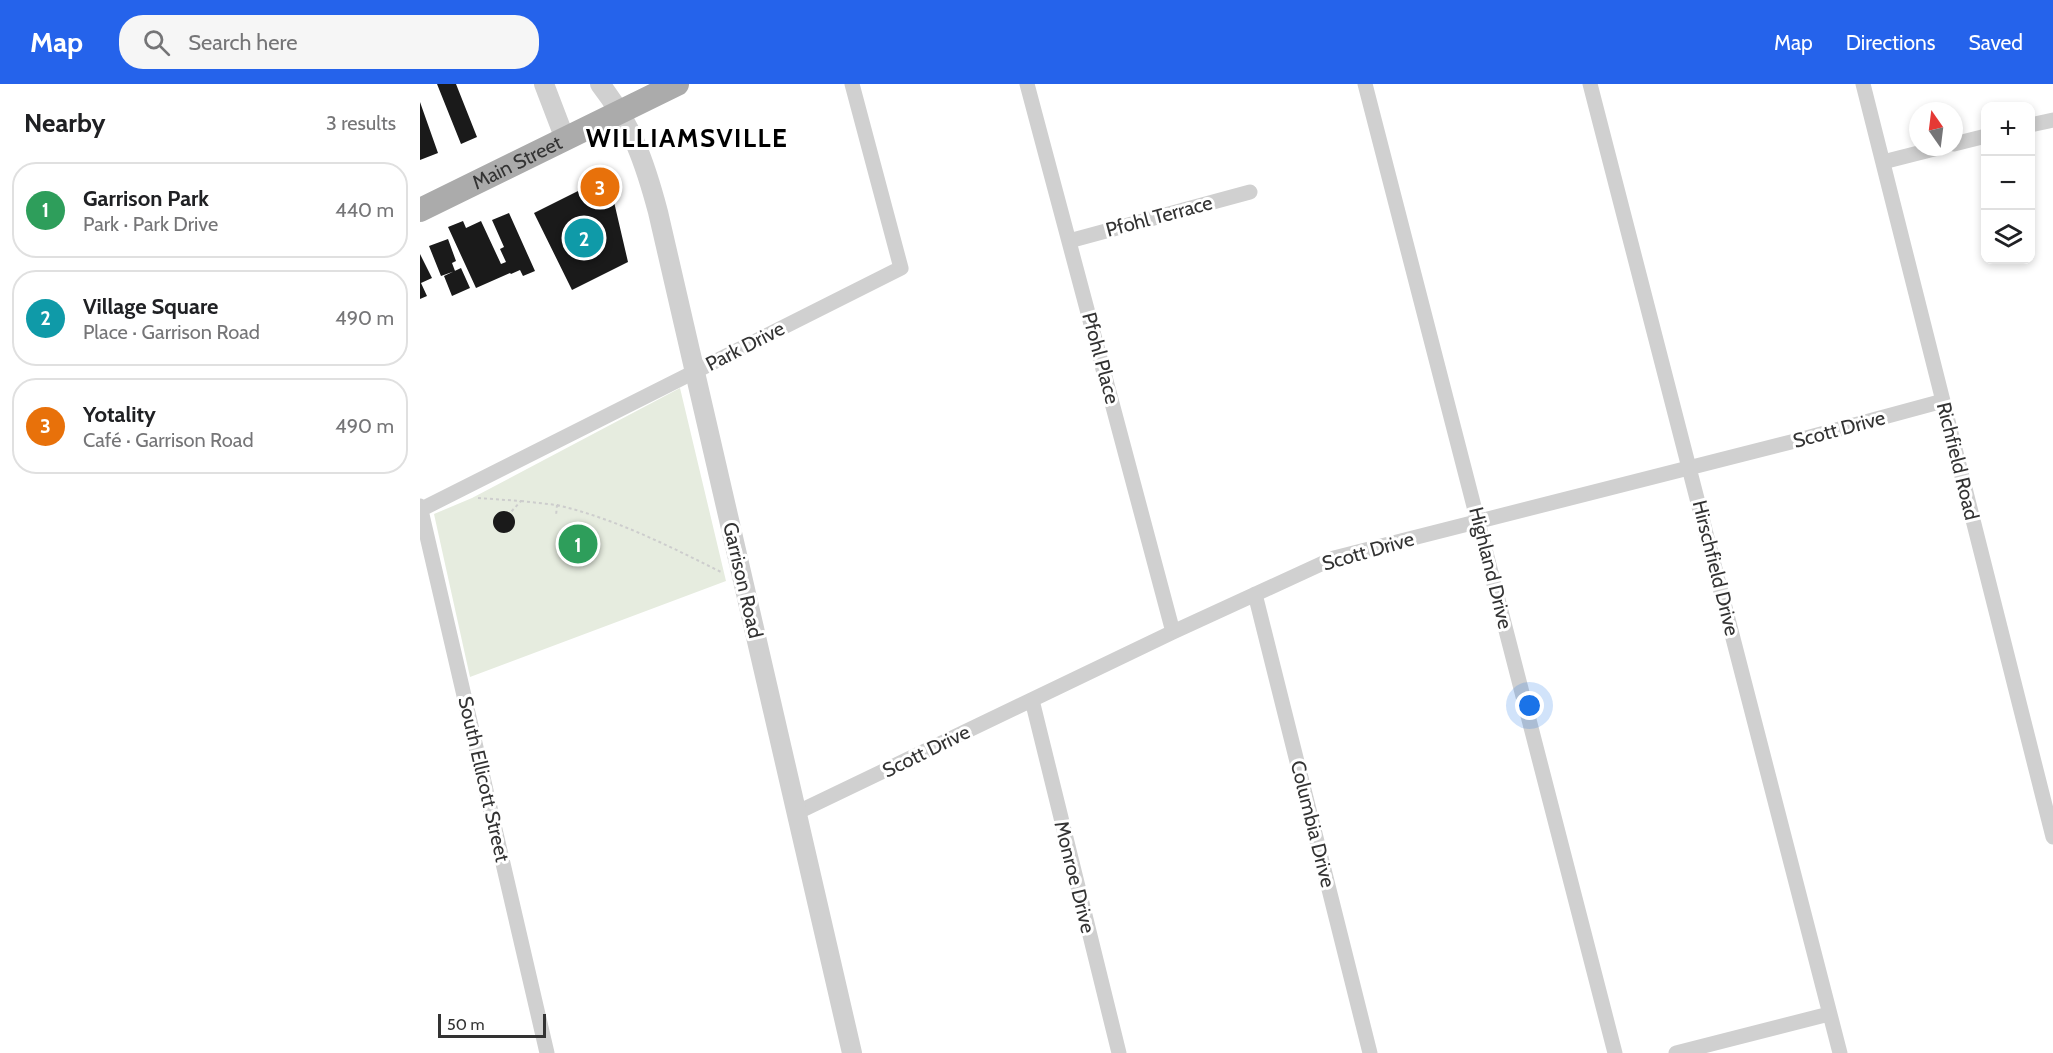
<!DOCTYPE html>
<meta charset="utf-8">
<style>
:root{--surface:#fff;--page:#f6f6f6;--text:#202124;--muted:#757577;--line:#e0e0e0;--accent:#2563eb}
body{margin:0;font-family:Cabin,sans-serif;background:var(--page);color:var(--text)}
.controls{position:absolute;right:18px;top:18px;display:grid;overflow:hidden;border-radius:12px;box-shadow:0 3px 9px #0003}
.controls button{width:54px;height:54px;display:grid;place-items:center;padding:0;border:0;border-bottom:2px solid var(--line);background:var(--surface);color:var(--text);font:30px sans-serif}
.compass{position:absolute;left:1489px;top:18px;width:54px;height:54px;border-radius:50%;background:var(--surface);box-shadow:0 3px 9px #0003;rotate:346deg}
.scale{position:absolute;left:18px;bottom:15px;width:108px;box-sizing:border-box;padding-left:6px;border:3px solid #333;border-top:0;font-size:16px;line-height:21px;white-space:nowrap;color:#333;-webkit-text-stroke:4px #fff;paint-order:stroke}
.you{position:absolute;left:1110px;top:622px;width:21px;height:21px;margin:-15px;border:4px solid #fff;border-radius:50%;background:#1a73e8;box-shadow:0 0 0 9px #1a73e833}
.badge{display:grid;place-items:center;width:39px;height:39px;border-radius:50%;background:var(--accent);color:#fff;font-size:20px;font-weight:700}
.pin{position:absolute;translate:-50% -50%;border:3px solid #fff;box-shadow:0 2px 6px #0006}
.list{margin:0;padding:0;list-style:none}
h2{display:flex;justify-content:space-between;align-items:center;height:78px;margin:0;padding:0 24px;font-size:26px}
h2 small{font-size:20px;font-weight:400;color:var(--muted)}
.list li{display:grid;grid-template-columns:39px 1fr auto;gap:18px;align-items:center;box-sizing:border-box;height:96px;margin:0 12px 12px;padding:0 12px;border:2px solid var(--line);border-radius:24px}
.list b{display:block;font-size:22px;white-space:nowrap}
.list p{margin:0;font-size:20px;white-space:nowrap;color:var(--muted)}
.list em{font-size:20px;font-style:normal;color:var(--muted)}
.icon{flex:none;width:33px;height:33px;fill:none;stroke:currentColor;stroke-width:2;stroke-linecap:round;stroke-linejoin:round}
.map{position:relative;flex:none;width:1633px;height:969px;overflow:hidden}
header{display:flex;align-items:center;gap:36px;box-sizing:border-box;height:84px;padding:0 30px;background:var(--accent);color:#fff}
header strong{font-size:28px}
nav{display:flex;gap:33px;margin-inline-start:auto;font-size:21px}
.search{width:420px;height:54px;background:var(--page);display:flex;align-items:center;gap:15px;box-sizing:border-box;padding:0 21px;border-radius:24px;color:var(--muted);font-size:22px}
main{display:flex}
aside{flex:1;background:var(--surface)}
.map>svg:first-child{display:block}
.green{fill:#e6ecdf}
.building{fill:#1a1a1a}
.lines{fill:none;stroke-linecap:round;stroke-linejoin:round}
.path{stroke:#cdcdcd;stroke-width:2;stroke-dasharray:3 3;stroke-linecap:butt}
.minor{stroke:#d0d0d0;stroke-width:15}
.tertiary{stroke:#d0d0d0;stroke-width:20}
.primary{stroke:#ababab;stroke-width:24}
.labels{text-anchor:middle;stroke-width:6;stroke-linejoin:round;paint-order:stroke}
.street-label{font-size:20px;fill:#333;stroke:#fff}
.district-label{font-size:26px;font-weight:bold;letter-spacing:1.5px;fill:#000;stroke:#fff}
</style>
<header>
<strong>Map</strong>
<div class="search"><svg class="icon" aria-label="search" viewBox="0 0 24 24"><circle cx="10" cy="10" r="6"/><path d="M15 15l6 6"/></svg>Search here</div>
<nav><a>Map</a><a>Directions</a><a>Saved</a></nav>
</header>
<main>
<aside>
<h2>Nearby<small>3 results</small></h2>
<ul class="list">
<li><span class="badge" style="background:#2e9e5b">1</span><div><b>Garrison Park</b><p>Park · Park Drive</p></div><em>440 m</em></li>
<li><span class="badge" style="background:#0f9aa8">2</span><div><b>Village Square</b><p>Place · Garrison Road</p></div><em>490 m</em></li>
<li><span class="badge" style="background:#e8710a">3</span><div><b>Yotality</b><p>Café · Garrison Road</p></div><em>490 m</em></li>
</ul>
</aside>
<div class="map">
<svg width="1633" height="969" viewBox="0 0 1633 969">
<rect width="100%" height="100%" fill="#fff"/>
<path class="green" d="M 260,304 L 306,497 L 50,593 L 14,430 L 52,414 Z"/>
<path class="building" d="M 17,0 L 36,0 L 57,53 L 41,60 Z
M 0,18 L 18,69 L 0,76 Z
M 188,92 L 208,178 L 152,206 L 114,129 Z
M 89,129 L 115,187 L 103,192 L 100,186 L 91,190 L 90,189 L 56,204 L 28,143 L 43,137 L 46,144 L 61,137 L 81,180 L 86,178 L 80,165 L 84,163 L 72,136 Z
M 28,155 L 36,177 L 32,179 L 35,187 L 21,192 L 9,162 Z
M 0,170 L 12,194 L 1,199 L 7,212 L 0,215 Z
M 41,184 L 50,204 L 32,212 L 24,192 Z
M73 438a11 11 0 1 1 22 0a11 11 0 1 1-22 0Z"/>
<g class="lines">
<path class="path" d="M 58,414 L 101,417 L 90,429
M 101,417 L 137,421 L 136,432
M 137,421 C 196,435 249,462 303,489"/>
<path class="minor" d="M 607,0 L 753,548
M 945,0 L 1195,969
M 1170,0 L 1420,969
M 1443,0 L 1633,753
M 1610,41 L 1633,36
M 1534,60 L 1566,52
M 1463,78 L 1522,63
M 649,157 L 830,108
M 0,422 L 127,969
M 0,426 L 481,184 L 432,0
M 835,510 L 950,969
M 612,616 L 699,969
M 376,729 L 753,548 L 914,474 L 1375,357 L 1523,317
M 1256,969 L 1409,930"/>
<path class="tertiary" d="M 124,0 L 145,55
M 180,0 C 212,41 225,79 238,128 L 432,969"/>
<path class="primary" id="s1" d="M 0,126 L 257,0"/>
</g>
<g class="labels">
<g class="street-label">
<text dy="7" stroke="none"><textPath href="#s1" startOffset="108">Main Street</textPath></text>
<text transform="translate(739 132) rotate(-15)" y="7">Pfohl Terrace</text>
<text transform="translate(325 262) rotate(-27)" y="7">Park Drive</text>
<text transform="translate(681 274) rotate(75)" y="7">Pfohl Place</text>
<text transform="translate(1419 345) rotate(-15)" y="7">Scott Drive</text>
<text transform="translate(1538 377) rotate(76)" y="7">Richfield Road</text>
<text transform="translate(948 467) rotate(-16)" y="7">Scott Drive</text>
<text transform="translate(1071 484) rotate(76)" y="7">Highland Drive</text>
<text transform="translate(1296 484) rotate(76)" y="7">Hirschfield Drive</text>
<text transform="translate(323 496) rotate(77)" y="7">Garrison Road</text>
<text transform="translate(506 667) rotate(-26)" y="7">Scott Drive</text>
<text transform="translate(64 695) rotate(77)" y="7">South Ellicott Street</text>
<text transform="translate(893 740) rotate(76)" y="7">Columbia Drive</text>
<text transform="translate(655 793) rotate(76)" y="7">Monroe Drive</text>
</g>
<g class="district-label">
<text x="267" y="63">WILLIAMSVILLE</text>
</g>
</g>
</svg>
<div class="controls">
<button>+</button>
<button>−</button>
<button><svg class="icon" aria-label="layers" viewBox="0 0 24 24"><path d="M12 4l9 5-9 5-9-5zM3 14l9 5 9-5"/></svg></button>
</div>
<svg class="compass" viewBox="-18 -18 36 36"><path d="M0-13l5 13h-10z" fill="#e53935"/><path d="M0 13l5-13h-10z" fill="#757577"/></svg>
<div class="scale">50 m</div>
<div class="you"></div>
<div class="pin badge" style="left:158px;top:460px;background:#2e9e5b">1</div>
<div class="pin badge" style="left:164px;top:154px;background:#0f9aa8">2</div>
<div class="pin badge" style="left:180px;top:103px;background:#e8710a">3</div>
</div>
</main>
